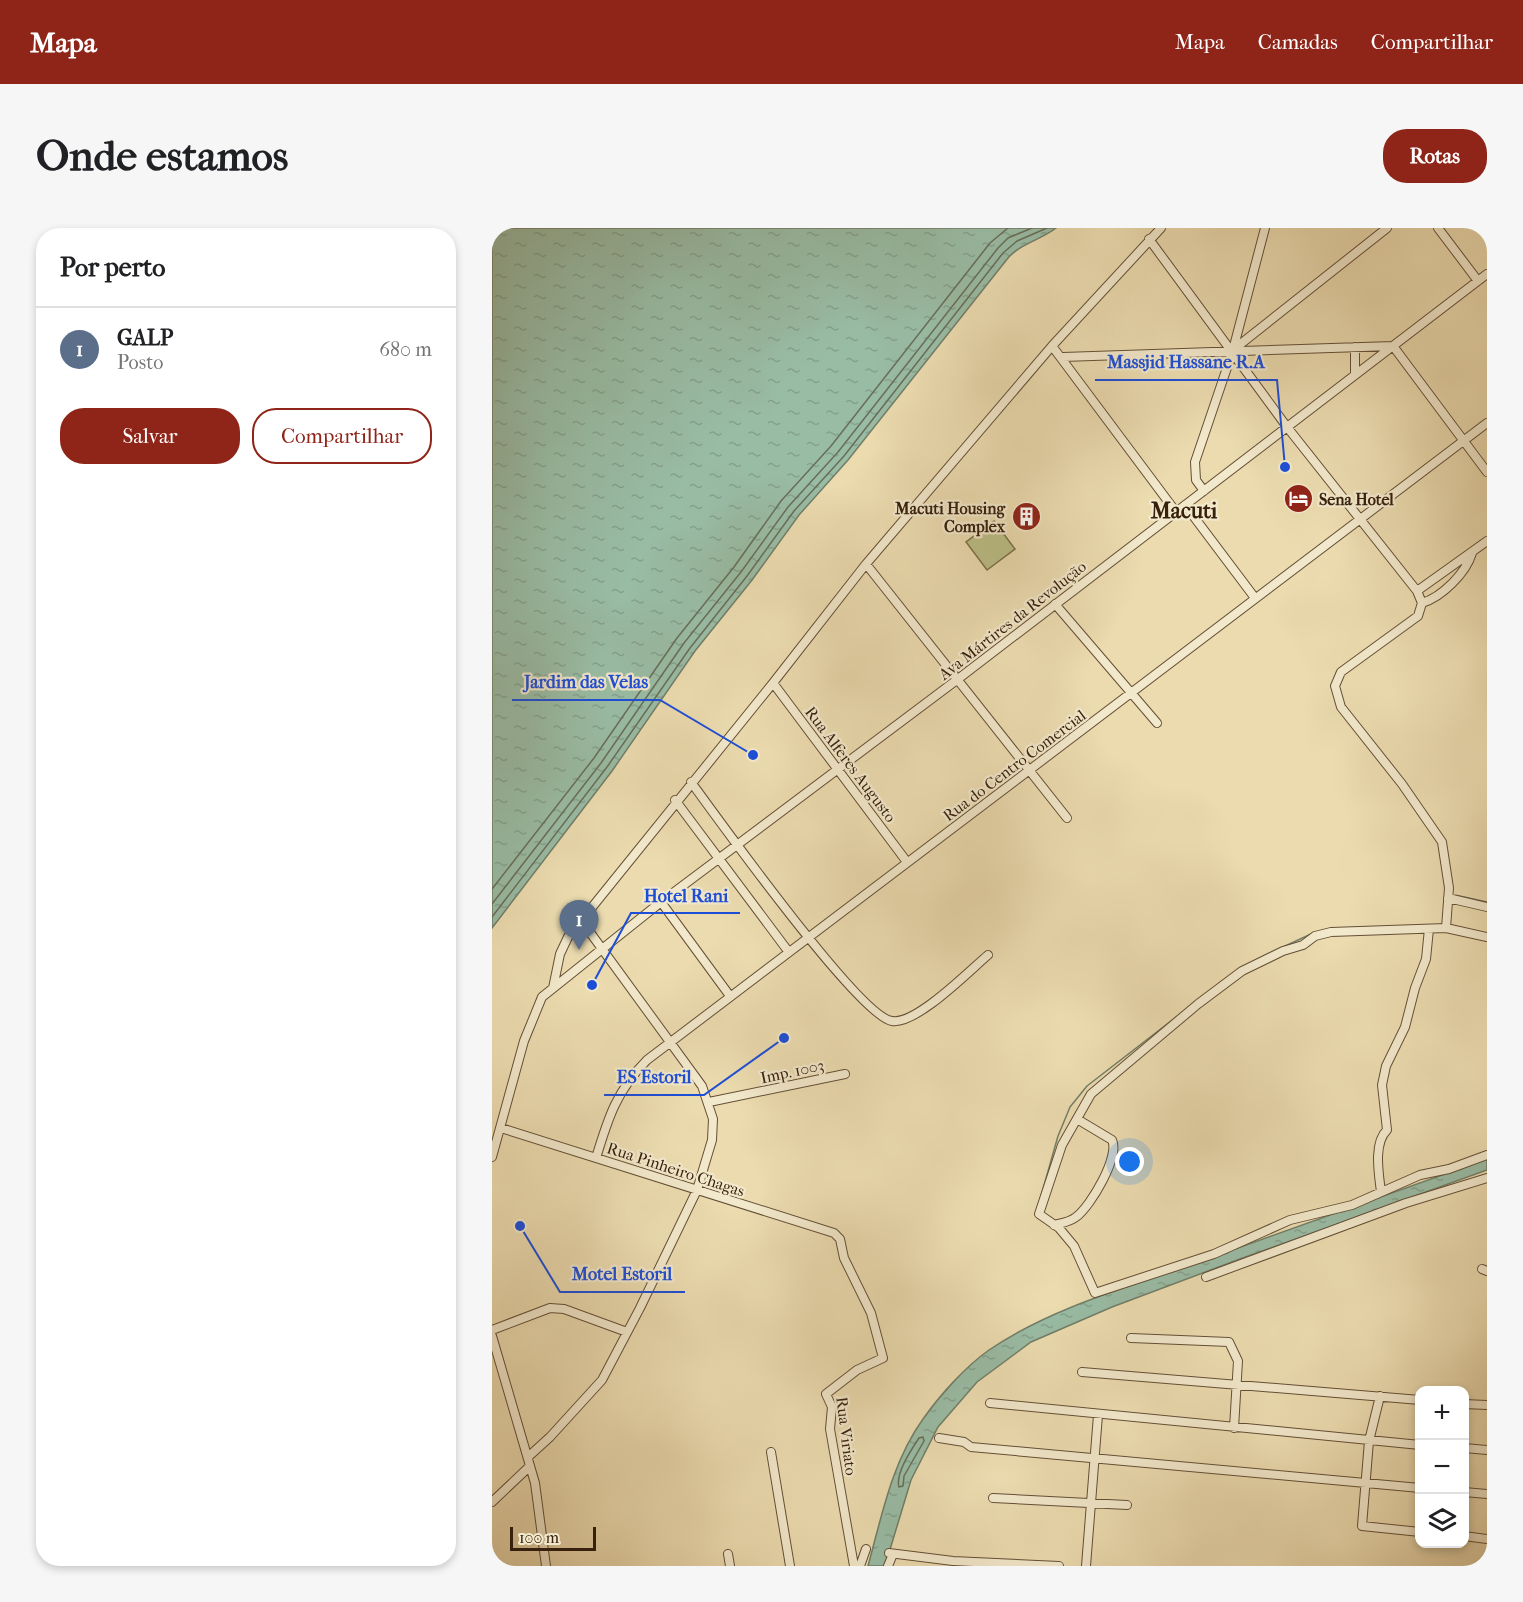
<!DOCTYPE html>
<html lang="pt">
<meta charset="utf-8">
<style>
:root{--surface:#fff;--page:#f6f6f6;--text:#202124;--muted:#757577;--line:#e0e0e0;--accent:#8f2418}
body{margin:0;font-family:"IM FELL French Canon",serif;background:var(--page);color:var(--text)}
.controls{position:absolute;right:18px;bottom:18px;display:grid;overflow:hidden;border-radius:12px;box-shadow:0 3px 9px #0003}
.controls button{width:54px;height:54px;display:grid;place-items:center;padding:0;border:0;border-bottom:2px solid var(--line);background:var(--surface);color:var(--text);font:30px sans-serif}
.scale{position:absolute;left:18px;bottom:15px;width:86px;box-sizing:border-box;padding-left:6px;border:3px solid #37200d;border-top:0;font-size:16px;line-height:21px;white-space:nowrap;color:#37200d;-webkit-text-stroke:4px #f2e8cb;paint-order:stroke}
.you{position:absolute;left:638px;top:934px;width:21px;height:21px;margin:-15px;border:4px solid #fff;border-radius:50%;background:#1a73e8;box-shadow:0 0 0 9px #1a73e833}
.badge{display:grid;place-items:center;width:39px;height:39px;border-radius:50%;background:var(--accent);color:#fff;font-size:20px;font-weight:700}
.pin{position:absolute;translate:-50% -50px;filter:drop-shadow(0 2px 3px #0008)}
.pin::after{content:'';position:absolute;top:32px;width:21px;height:18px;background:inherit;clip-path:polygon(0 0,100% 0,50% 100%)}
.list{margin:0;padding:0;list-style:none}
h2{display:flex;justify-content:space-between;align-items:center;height:78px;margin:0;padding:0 24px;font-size:26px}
h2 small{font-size:20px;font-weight:400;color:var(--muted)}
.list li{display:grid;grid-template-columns:39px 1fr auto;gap:18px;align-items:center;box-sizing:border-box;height:84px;padding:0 24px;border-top:2px solid var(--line)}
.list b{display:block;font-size:22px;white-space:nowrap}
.list p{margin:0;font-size:20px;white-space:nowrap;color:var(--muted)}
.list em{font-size:20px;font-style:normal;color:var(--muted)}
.actions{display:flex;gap:12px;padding:18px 24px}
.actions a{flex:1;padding:14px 0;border:2px solid var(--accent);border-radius:24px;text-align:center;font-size:21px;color:var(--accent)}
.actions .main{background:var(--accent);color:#fff}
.icon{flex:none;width:33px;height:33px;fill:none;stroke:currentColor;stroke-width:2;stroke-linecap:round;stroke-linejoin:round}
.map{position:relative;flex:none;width:995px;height:1338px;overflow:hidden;border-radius:24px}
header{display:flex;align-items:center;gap:36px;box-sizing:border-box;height:84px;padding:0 30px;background:var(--accent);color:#fff}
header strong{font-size:28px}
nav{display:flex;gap:33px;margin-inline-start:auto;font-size:21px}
.intro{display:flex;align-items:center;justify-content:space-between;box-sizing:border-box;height:144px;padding:0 36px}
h1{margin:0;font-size:42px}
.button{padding:15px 27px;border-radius:24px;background:var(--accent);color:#fff;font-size:21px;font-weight:700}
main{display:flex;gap:36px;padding:0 36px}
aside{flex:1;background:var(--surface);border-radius:24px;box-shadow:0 3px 9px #0003}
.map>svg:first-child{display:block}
.green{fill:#bcbf87;stroke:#7a704a;stroke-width:1.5}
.water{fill:url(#water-ripples);stroke:#727e68;stroke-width:1.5}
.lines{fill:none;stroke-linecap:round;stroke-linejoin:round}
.shore{stroke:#686e59;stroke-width:1.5}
.stream{stroke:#727e68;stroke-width:1.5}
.minor-casing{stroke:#644f36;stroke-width:10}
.minor{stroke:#f2e8cb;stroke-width:8}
.labels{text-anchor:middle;stroke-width:4.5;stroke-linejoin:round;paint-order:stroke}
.poi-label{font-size:16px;font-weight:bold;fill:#37200d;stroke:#f2e8cb;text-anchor:start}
.street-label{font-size:16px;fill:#37200d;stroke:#f2e8cb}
.district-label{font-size:22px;font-weight:bold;fill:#37200d;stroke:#f2e8cb}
.leader{fill:none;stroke:#1d4ed8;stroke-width:2}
.callout-dot{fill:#1d4ed8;stroke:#f2e8cb;stroke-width:2}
.callout-label{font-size:18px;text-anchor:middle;font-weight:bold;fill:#1d4ed8;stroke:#f2e8cb;stroke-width:4.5;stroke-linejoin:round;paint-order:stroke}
</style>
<header>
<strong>Mapa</strong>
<nav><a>Mapa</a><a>Camadas</a><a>Compartilhar</a></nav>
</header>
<div class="intro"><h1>Onde estamos</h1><a class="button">Rotas</a></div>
<main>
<aside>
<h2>Por perto<small></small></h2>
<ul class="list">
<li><span class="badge" style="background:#5c6f8a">1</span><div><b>GALP</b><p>Posto</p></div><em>680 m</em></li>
</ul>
<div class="actions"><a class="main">Salvar</a><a>Compartilhar</a></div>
</aside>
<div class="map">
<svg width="995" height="1338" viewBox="0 0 995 1338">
<defs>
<pattern id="water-ripples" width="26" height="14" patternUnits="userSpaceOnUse" patternTransform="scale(1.5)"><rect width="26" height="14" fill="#99bca5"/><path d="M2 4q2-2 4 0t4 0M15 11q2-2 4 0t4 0" fill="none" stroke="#84a18d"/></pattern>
</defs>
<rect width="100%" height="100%" fill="#ebdbaf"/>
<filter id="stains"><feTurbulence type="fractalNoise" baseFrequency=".00333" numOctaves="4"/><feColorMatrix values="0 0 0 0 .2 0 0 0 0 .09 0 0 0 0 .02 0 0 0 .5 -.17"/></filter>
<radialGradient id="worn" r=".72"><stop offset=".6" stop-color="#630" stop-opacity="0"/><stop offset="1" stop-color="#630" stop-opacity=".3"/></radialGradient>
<path class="green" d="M 502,293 L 523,321 L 495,342 L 474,314 Z"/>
<path class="water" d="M 0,0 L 564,0 C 549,12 529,15 516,30 L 356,232 L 307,287 L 260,352 L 203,423 L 120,543 L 0,700 Z
M 995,931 L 995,942 L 748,1031 L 620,1079 L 539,1114 L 485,1154 L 446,1199 L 419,1252 L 393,1338 L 376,1338 C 390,1287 400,1234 431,1191 C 448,1167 473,1139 497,1122 C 557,1081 633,1060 701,1036 C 799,1001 897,966 995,931 Z"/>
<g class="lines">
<path class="shore" d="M 0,661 L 102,530 L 185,410 L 242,339 L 289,273 L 339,218 L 498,15 L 516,0
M 0,676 L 109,535 L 192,415 L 249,344 L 296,279 L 346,224 L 506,20 L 516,10 L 540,0
M 0,689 L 115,539 L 198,420 L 255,348 L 302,283 L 352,228 L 511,25 L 525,13 L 555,0
M 431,1209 L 432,1213 L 412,1248 L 411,1258 L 407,1259 C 403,1246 419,1222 427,1210 Z"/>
<path class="stream" d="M 963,667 L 995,674
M 791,719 L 819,706
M 547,975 L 566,908 L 578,879 L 595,858 L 692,783"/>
<defs>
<path id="minor" d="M 946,0 L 986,53
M 657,11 L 795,199 L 925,363 L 995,313
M 560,118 L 684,284
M 863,119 L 863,146
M 741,122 L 895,0
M 571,129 L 901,118 L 995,244
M 712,263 L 704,252 L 703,234 L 741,122 L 773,0
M 693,277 L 763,370
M 374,336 L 575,590
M 925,363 L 930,375 L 926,388 L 849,444 L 843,458 L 849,479 L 910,556 L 950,614 L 957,660 L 954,700
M 930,375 C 950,369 974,345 980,325
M 563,376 L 665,495
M 281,455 L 415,634
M 199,554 C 226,591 368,789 400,793 C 424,797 477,743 496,727
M 183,572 L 296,723
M 956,670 L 995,679
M 169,674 L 238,768
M 995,709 L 954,700 L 839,704 L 823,708 L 811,717 L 791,723 L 750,743 L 706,776 L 599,866 L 570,917 L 547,986 L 567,1000 L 582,1018 L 603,1065 L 722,1026 L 798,992 L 860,977 L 928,947 L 957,941 L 995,927
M 61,760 L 68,726 L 76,709 L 281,455 L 374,336 L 560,118 L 669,0
M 217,874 L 353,846
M 9,900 L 342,1005 L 348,1011 L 352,1030 L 379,1085 L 391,1130 L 365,1142 L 334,1166 L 340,1179 L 338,1201 L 362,1338
M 0,929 L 32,813 L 50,769 L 169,674 L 466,451 L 995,46
M 104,930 C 116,890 125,862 155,832 L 995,195
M 889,964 C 887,947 881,915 895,902 L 890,857 L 894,838 L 913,799 L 923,760 L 934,731 L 937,701
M 562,997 C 570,995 578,994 584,989 C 599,978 628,928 620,912 L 585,891
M 990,1041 L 995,1043
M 714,1049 L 914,975 L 995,950
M 0,1102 L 58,1080 L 72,1081 L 135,1104
M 0,1108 L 43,1255 L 54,1338
M 639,1110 L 737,1114 L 746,1133 L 742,1200
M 590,1144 L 928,1172
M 888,1168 L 877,1213 L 870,1298 L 928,1304
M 498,1175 L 928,1217
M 972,1176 L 995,1177
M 447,1210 L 472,1214 L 479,1219 L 928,1260
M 972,1220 L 995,1222
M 279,1224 L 298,1338
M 36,1229 L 58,1209 L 110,1152 L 148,1080 L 205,962 L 220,912 L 221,891 L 210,858 L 89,692
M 972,1264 L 995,1266
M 501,1270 L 635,1277
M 0,1274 L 38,1238
M 972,1308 L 995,1311
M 397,1325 L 461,1333 L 567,1338
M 236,1326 L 238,1338
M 368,1338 L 374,1321
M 396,1338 L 401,1326
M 594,1338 L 606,1187"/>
</defs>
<use href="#minor" class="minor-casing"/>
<use href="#minor" class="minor"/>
</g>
<defs>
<symbol id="hotel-disc" viewBox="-11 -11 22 22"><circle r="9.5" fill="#8f2418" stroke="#f2e8cb"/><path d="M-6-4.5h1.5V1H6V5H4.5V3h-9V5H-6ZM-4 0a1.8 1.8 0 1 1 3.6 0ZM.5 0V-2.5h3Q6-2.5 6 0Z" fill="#fff"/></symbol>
<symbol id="building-disc" viewBox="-11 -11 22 22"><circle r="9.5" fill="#8f2418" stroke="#f2e8cb"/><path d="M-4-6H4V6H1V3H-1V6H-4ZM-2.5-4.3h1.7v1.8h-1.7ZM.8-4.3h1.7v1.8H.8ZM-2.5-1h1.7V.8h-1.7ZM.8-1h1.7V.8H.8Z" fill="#fff"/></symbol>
</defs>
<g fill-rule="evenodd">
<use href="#hotel-disc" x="790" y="254" width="33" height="33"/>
<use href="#building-disc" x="518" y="272" width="33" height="33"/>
</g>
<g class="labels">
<g class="poi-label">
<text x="827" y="277">Sena Hotel</text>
<text x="513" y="286" text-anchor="end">Macuti Housing<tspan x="513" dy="18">Complex</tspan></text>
</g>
<g class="street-label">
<text transform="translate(520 392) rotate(-38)" y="6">Ava Mártires da Revolução</text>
<text transform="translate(359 536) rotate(53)" y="6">Rua Alferes Augusto</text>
<text transform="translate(522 537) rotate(-37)" y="6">Rua do Centro Comercial</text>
<text transform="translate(300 843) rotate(-12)" y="6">Imp. 1003</text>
<text transform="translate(184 941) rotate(18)" y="6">Rua Pinheiro Chagas</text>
<text transform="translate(355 1208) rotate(83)" y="6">Rua Viriato</text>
</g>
<g class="district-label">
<text x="692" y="290">Macuti</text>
</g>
</g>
<path class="leader" d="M793 239L785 152H603M261 527L168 472H20M100 757L139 685H248M292 810L212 867H112M28 998L68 1064H193"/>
<g class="callout-dot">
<circle cx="793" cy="239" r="6"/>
<circle cx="261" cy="527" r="6"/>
<circle cx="100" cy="757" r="6"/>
<circle cx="292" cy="810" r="6"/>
<circle cx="28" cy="998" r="6"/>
</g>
<g class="callout-label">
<text x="694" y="140">Massjid Hassane R.A</text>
<text x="94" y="460">Jardim das Velas</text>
<text x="194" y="674">Hotel Rani</text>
<text x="162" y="855">ES Estoril</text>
<text x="130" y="1052">Motel Estoril</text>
</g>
<rect width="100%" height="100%" filter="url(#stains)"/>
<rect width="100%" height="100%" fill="url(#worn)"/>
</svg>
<div class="controls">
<button>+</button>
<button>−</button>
<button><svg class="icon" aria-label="layers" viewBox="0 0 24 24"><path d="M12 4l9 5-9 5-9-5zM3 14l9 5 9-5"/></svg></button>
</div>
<div class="scale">100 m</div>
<div class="you"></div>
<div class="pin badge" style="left:87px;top:722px;background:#5c6f8a">1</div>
</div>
</main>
